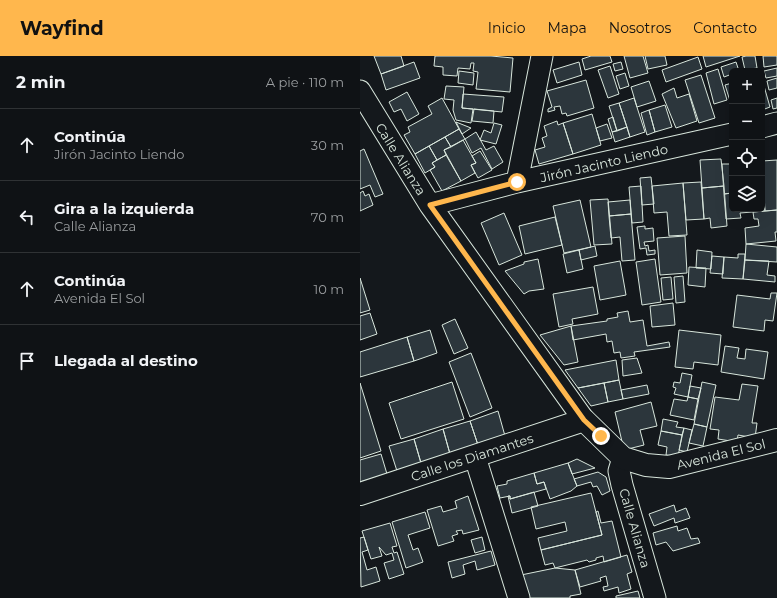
<!DOCTYPE html>
<html lang="es">
<meta charset="utf-8">
<style>
:root{--surface:#0f1215;--page:#181b1e;--text:#f1f3f6;--muted:#9b9ea0;--line:#2f3234;--accent:#ffb74d}
body{margin:0;font-family:Montserrat,sans-serif;background:var(--page);color:var(--text)}
.controls{position:absolute;right:12px;top:12px;display:grid;overflow:hidden;border-radius:6px;box-shadow:0 4px 16px #0002}
.controls button{width:36px;height:36px;display:grid;place-items:center;padding:0;border:0;border-bottom:1px solid var(--line);background:var(--surface);color:var(--text);font:20px sans-serif}
.stop{position:absolute;width:12px;height:12px;margin:-9px;border:3px solid #ffb74d;border-radius:50%;background:#fff}
.stop.end{background:#ffb74d;border-color:#fff;box-shadow:0 1px 4px #0008}
.list{margin:0;padding:0;list-style:none}
h2{display:flex;justify-content:space-between;align-items:center;height:52px;margin:0;padding:0 16px;font-size:17px}
h2 small{font-size:13px;font-weight:400;color:var(--muted)}
.list li{display:grid;grid-template-columns:26px 1fr auto;gap:12px;align-items:center;box-sizing:border-box;height:72px;padding:0 16px;border-top:1px solid var(--line)}
.list b{display:block;font-size:15px;white-space:nowrap}
.list p{margin:0;font-size:13px;white-space:nowrap;color:var(--muted)}
.list em{font-size:13px;font-style:normal;color:var(--muted)}
.icon{flex:none;width:22px;height:22px;fill:none;stroke:currentColor;stroke-width:2;stroke-linecap:round;stroke-linejoin:round}
.map{position:relative;flex:none;width:417px;height:542px;overflow:hidden}
header{display:flex;align-items:center;gap:24px;box-sizing:border-box;height:56px;padding:0 20px;background:var(--accent);color:#111}
header strong{font-size:19px}
nav{display:flex;gap:22px;margin-inline-start:auto;font-size:14px}
main{display:flex}
aside{flex:1;background:var(--surface)}
.map>svg:first-child{display:block}
.building{fill:#2c363c;stroke:#d8e6dc}
.lines{fill:none;stroke-linecap:round;stroke-linejoin:round}
.minor-casing{stroke:#d8e6dc;stroke-width:23}
.tertiary-casing{stroke:#d8e6dc;stroke-width:24}
.minor{stroke:#14181c;stroke-width:21}
.tertiary{stroke:#14181c;stroke-width:22}
.route{stroke:#ffb74d;stroke-width:5}
.labels{text-anchor:middle;stroke-width:3;stroke-linejoin:round;paint-order:stroke}
.street-label{font-size:13px;fill:#d8e6dc;stroke:#14181c}
</style>
<header>
<strong>Wayfind</strong>
<nav><a>Inicio</a><a>Mapa</a><a>Nosotros</a><a>Contacto</a></nav>
</header>
<main>
<aside>
<h2>2 min<small>A pie · 110 m</small></h2>
<ul class="list">
<li><svg class="icon" aria-label="ahead" viewBox="0 0 24 24"><path d="M12 20V5M6 11l6-6 6 6"/></svg><div><b>Continúa</b><p>Jirón Jacinto Liendo</p></div><em>30 m</em></li>
<li><svg class="icon" aria-label="left" viewBox="0 0 24 24"><path d="M17 20v-9H6M10 6l-5 5 5 5"/></svg><div><b>Gira a la izquierda</b><p>Calle Alianza</p></div><em>70 m</em></li>
<li><svg class="icon" aria-label="ahead" viewBox="0 0 24 24"><path d="M12 20V5M6 11l6-6 6 6"/></svg><div><b>Continúa</b><p>Avenida El Sol</p></div><em>10 m</em></li>
<li><svg class="icon" aria-label="arrive" viewBox="0 0 24 24"><path d="M6 21V4h12l-3 4 3 4H6"/></svg><div><b>Llegada al destino</b></div></li>
</ul>
</aside>
<div class="map">
<svg width="417" height="542" viewBox="0 0 417 542">
<rect width="100%" height="100%" fill="#14181c"/>
<path class="building" d="M 14,0 L 41,0 L 44,10 L 21,18 Z
M 75,0 L 131,0 L 153,2 L 150,36 L 116,33 L 118,16 L 113,15 L 114,7 L 111,7 L 110,13 L 98,12 L 97,20 L 83,19 L 83,11 L 74,10 Z
M 231,0 L 250,0 L 252,6 L 225,14 L 222,3 Z
M 264,0 L 283,0 L 288,17 L 270,22 Z
M 285,0 L 305,0 L 307,9 L 288,13 Z
M 343,0 L 380,0 L 346,11 Z
M 386,0 L 395,0 L 397,12 L 385,14 L 382,1 Z
M 403,0 L 417,0 L 417,9 L 404,11 Z
M 338,1 L 342,13 L 306,26 L 302,14 Z
M 54,6 L 60,22 L 26,34 L 21,18 Z
M 219,6 L 222,19 L 197,27 L 193,14 Z
M 261,6 L 263,13 L 255,15 L 253,8 Z
M 376,6 L 379,15 L 372,15 L 372,18 L 364,21 L 361,11 Z
M 250,10 L 259,38 L 248,42 L 238,14 Z
M 417,12 L 417,20 L 406,22 L 404,15 Z
M 358,13 L 367,44 L 354,48 L 346,17 Z
M 99,15 L 114,17 L 113,29 L 98,27 Z
M 265,17 L 269,30 L 260,33 L 256,20 Z
M 341,19 L 355,62 L 339,67 L 325,24 Z
M 417,22 L 417,32 L 409,34 L 407,25 Z
M 402,23 L 410,51 L 402,54 Z
M 226,24 L 234,52 L 207,60 L 206,57 L 202,58 L 200,50 L 194,51 L 195,54 L 188,56 L 188,53 L 192,51 L 187,35 Z
M 289,25 L 296,45 L 277,51 L 271,31 Z
M 372,27 L 372,44 L 370,45 L 365,29 Z
M 86,30 L 104,31 L 102,52 L 113,53 L 111,67 L 96,64 L 93,54 L 94,44 L 84,43 Z
M 314,32 L 317,42 L 329,38 L 337,65 L 316,72 L 302,38 Z
M 47,36 L 59,58 L 47,65 L 41,53 L 34,56 L 29,46 Z
M 103,38 L 144,41 L 142,56 L 102,52 Z
M 82,42 L 99,73 L 55,98 L 44,79 L 50,76 L 48,71 L 72,58 L 68,50 Z
M 274,42 L 285,76 L 270,81 L 259,47 Z
M 417,42 L 417,52 L 413,53 L 411,44 Z
M 259,47 L 267,71 L 257,75 L 249,50 Z
M 305,49 L 312,71 L 295,76 L 289,54 Z
M 114,53 L 134,55 L 133,67 L 112,65 Z
M 289,54 L 295,76 L 287,79 L 281,57 Z
M 232,58 L 241,89 L 213,98 L 203,67 Z
M 253,61 L 257,75 L 252,76 L 248,63 Z
M 197,65 L 198,69 L 203,67 L 213,98 L 179,108 L 175,94 L 185,91 L 182,82 L 187,80 L 184,70 Z
M 96,66 L 111,72 L 102,78 Z
M 134,67 L 142,69 L 136,88 L 120,84 L 124,74 L 131,77 Z
M 247,68 L 252,82 L 240,85 L 236,72 Z
M 267,71 L 270,81 L 255,86 L 252,76 Z
M 99,73 L 105,83 L 91,91 L 85,81 Z
M 116,76 L 126,94 L 134,90 L 143,106 L 132,113 L 121,92 L 112,97 L 105,83 Z
M 85,81 L 91,91 L 84,94 L 86,99 L 77,104 L 69,90 Z
M 103,84 L 116,107 L 111,109 L 115,117 L 101,125 L 84,94 Z
M 69,90 L 77,104 L 72,107 L 75,111 L 65,117 L 55,98 Z
M 4,93 L 23,138 L 15,141 L 10,129 L 0,133 L 0,95 Z
M 120,95 L 132,114 L 118,122 L 111,109 L 116,107 L 112,100 Z
M 86,99 L 101,125 L 82,135 L 70,114 L 75,111 L 72,107 Z
M 361,103 L 364,130 L 342,132 L 340,104 Z
M 417,104 L 417,154 L 405,155 L 402,105 Z
M 362,108 L 372,108 L 372,137 L 364,138 Z
M 291,121 L 294,148 L 282,149 L 280,122 Z
M 341,126 L 344,163 L 326,164 L 323,127 Z
M 323,127 L 327,179 L 309,180 L 307,156 L 294,157 L 292,130 Z
M 281,130 L 283,166 L 272,167 L 269,131 Z
M 364,130 L 367,170 L 351,172 L 350,162 L 344,163 L 342,132 Z
M 3,135 L 5,140 L 9,138 L 13,149 L 0,155 L 0,137 Z
M 402,135 L 403,135 L 405,155 L 380,157 L 381,162 L 366,163 L 364,138 L 372,137 L 372,153 L 402,153 Z
M 248,143 L 252,188 L 234,189 L 230,144 Z
M 220,144 L 231,191 L 204,197 L 193,150 Z
M 270,144 L 271,158 L 249,160 L 248,146 Z
M 417,154 L 417,176 L 415,176 L 416,185 L 386,188 L 385,172 L 399,170 L 398,163 L 394,163 L 393,156 Z
M 144,157 L 162,199 L 139,209 L 121,167 Z
M 271,158 L 275,204 L 262,205 L 260,181 L 251,182 L 249,160 Z
M 195,161 L 202,189 L 165,198 L 159,170 Z
M 285,170 L 285,173 L 293,172 L 294,185 L 284,186 L 285,190 L 288,189 L 289,195 L 295,194 L 295,198 L 287,199 L 286,192 L 280,193 L 277,171 Z
M 325,180 L 327,217 L 300,219 L 297,182 Z
M 386,188 L 417,191 L 417,206 L 385,204 Z
M 235,190 L 237,200 L 221,204 L 219,194 Z
M 219,194 L 223,213 L 207,217 L 203,198 Z
M 337,194 L 352,196 L 351,213 L 336,212 Z
M 378,198 L 385,198 L 383,223 L 362,222 L 364,201 L 378,202 Z
M 352,200 L 364,201 L 363,218 L 350,217 Z
M 178,203 L 184,233 L 169,235 L 164,238 L 145,215 L 164,208 L 164,206 Z
M 295,203 L 301,246 L 282,249 L 276,206 Z
M 385,204 L 409,205 L 407,219 L 415,220 L 415,226 L 383,223 Z
M 260,205 L 266,239 L 240,244 L 234,210 Z
M 329,211 L 346,212 L 345,231 L 328,229 Z
M 323,220 L 325,246 L 316,247 L 314,221 Z
M 311,221 L 313,243 L 303,244 L 301,222 Z
M 0,222 L 10,254 L 0,257 Z
M 233,231 L 238,258 L 212,263 L 213,268 L 199,271 L 193,238 Z
M 411,237 L 417,237 L 413,265 L 405,264 L 404,275 L 373,271 L 377,239 L 410,243 Z
M 313,247 L 315,269 L 292,271 L 290,250 Z
M 268,255 L 270,266 L 283,264 L 287,290 L 309,286 L 310,291 L 274,296 L 275,300 L 261,302 L 260,296 L 254,297 L 252,285 L 247,286 L 246,278 L 213,284 L 211,270 L 247,265 L 247,263 L 258,261 L 257,257 Z
M 10,257 L 17,278 L 0,284 L 0,260 Z
M 95,263 L 108,292 L 94,298 L 82,269 Z
M 211,270 L 218,306 L 204,309 L 180,279 Z
M 70,274 L 77,297 L 54,305 L 47,281 Z
M 319,274 L 361,279 L 358,309 L 334,306 L 333,313 L 315,311 Z
M 47,281 L 54,305 L 0,321 L 0,296 Z
M 365,290 L 379,292 L 377,302 L 385,303 L 386,293 L 408,296 L 404,323 L 361,316 Z
M 111,297 L 132,352 L 110,361 L 89,306 Z
M 277,302 L 282,317 L 263,320 L 262,304 Z
M 256,304 L 259,324 L 218,332 L 205,314 Z
M 322,317 L 332,319 L 328,341 L 314,338 L 316,332 L 313,331 L 314,326 L 320,327 Z
M 259,324 L 263,343 L 248,346 L 244,327 Z
M 92,326 L 104,363 L 41,383 L 29,347 Z
M 342,326 L 356,329 L 347,371 L 334,368 Z
M 0,327 L 21,395 L 0,402 Z
M 244,327 L 248,346 L 231,350 L 218,332 Z
M 382,328 L 398,330 L 392,367 L 397,367 L 395,382 L 378,379 L 377,386 L 358,383 L 359,374 L 350,373 L 355,341 L 379,344 Z
M 287,329 L 289,338 L 263,343 L 261,334 Z
M 330,330 L 341,332 L 338,343 L 328,341 Z
M 328,341 L 338,343 L 334,364 L 310,359 L 314,343 L 327,345 Z
M 291,346 L 297,370 L 280,374 L 284,389 L 264,394 L 255,356 Z
M 138,355 L 145,380 L 118,389 L 110,365 Z
M 303,363 L 318,366 L 316,371 L 324,372 L 322,379 L 301,375 Z
M 110,365 L 118,389 L 90,398 L 83,373 Z
M 334,368 L 347,371 L 343,390 L 329,387 Z
M 324,372 L 332,374 L 327,396 L 319,394 Z
M 83,373 L 90,398 L 61,407 L 54,383 Z
M 301,375 L 322,379 L 318,401 L 306,399 L 307,391 L 298,389 Z
M 54,383 L 61,407 L 37,415 L 29,390 Z
M 21,398 L 27,418 L 0,426 L 0,404 Z
M 217,403 L 235,412 L 212,418 L 208,407 Z
M 208,407 L 217,430 L 211,435 L 190,443 L 184,426 L 177,428 L 174,417 Z
M 238,416 L 246,421 L 250,435 L 242,439 L 237,430 L 233,431 L 231,426 L 217,430 L 214,423 Z
M 174,417 L 177,428 L 184,426 L 186,433 L 150,443 L 150,440 L 140,442 L 137,430 L 147,428 L 147,425 Z
M 174,436 L 178,450 L 152,457 L 148,440 L 150,440 L 150,443 Z
M 231,437 L 242,479 L 181,494 L 178,482 L 207,475 L 205,466 L 176,473 L 171,451 Z
M 108,440 L 119,474 L 103,478 L 102,474 L 96,475 L 98,478 L 92,480 L 94,485 L 78,490 L 67,454 L 81,450 L 83,456 L 97,452 L 95,445 Z
M 314,449 L 316,456 L 326,452 L 330,462 L 315,467 L 314,462 L 294,470 L 289,458 Z
M 238,455 L 241,467 L 252,465 L 261,501 L 244,506 L 243,500 L 236,502 L 236,504 L 229,506 L 227,504 L 195,512 L 193,507 L 185,509 L 181,494 L 242,479 L 236,456 Z
M 65,456 L 70,472 L 48,479 L 53,494 L 58,492 L 63,506 L 46,512 L 32,466 Z
M 30,467 L 37,490 L 32,491 L 34,497 L 37,496 L 44,518 L 29,523 L 24,507 L 34,504 L 32,497 L 26,499 L 19,491 L 22,500 L 11,503 L 2,475 Z
M 317,470 L 318,475 L 327,472 L 331,483 L 338,482 L 340,487 L 313,495 L 306,486 L 296,489 L 293,477 Z
M 4,481 L 8,494 L 2,496 L 7,514 L 16,511 L 20,525 L 1,531 L 0,482 Z
M 122,481 L 125,494 L 115,497 L 111,484 Z
M 131,495 L 135,509 L 117,514 L 115,505 L 103,509 L 105,518 L 92,522 L 88,506 Z
M 267,499 L 272,516 L 267,518 L 271,533 L 259,537 L 258,531 L 244,535 L 243,531 L 248,530 L 246,520 L 240,522 L 241,525 L 220,531 L 215,514 Z
M 195,512 L 215,514 L 221,538 L 210,540 L 210,542 L 165,542 L 161,519 Z
M 278,535 L 280,542 L 256,542 L 256,540 Z"/>
<g class="lines">
<defs>
<path id="minor" d="M 0,35 L 70,149 L 224,364
M 402,71 L 417,67
M 157,126 L 182,0
M 70,149 L 157,126 L 372,78
M 115,401 L 159,542
M 263,402 L 259,415 L 262,429 L 295,542"/>
<path id="tertiary" d="M 0,438 L 224,364 L 263,402 L 286,409 L 309,411 L 417,384"/>
</defs>
<use href="#minor" class="minor-casing"/>
<use href="#tertiary" class="tertiary-casing"/>
<use href="#minor" class="minor"/>
<use href="#tertiary" class="tertiary"/>
</g>
<g class="lines">
<path class="route" d="M 157,126 L 70,149 L 224,364 L 241,380"/>
</g>
<g class="labels">
<g class="street-label">
<text transform="translate(41 103) rotate(58)" y="5">Calle Alianza</text>
<text transform="translate(244 107) rotate(-13)" y="5">Jirón Jacinto Liendo</text>
<text transform="translate(361 398) rotate(-14)" y="5">Avenida El Sol</text>
<text transform="translate(112 401) rotate(-18)" y="5">Calle los Diamantes</text>
<text transform="translate(275 472) rotate(74)" y="5">Calle Alianza</text>
</g>
</g>
</svg>
<div class="controls">
<button>+</button>
<button>−</button>
<button><svg class="icon" aria-label="locate" viewBox="0 0 24 24"><circle cx="12" cy="12" r="6"/><path d="M12 2v4M12 18v4M2 12h4M18 12h4"/></svg></button>
<button><svg class="icon" aria-label="layers" viewBox="0 0 24 24"><path d="M12 4l9 5-9 5-9-5zM3 14l9 5 9-5"/></svg></button>
</div>
<div class="stop" style="left:157px;top:126px"></div>
<div class="stop end" style="left:241px;top:380px"></div>
</div>
</main>
